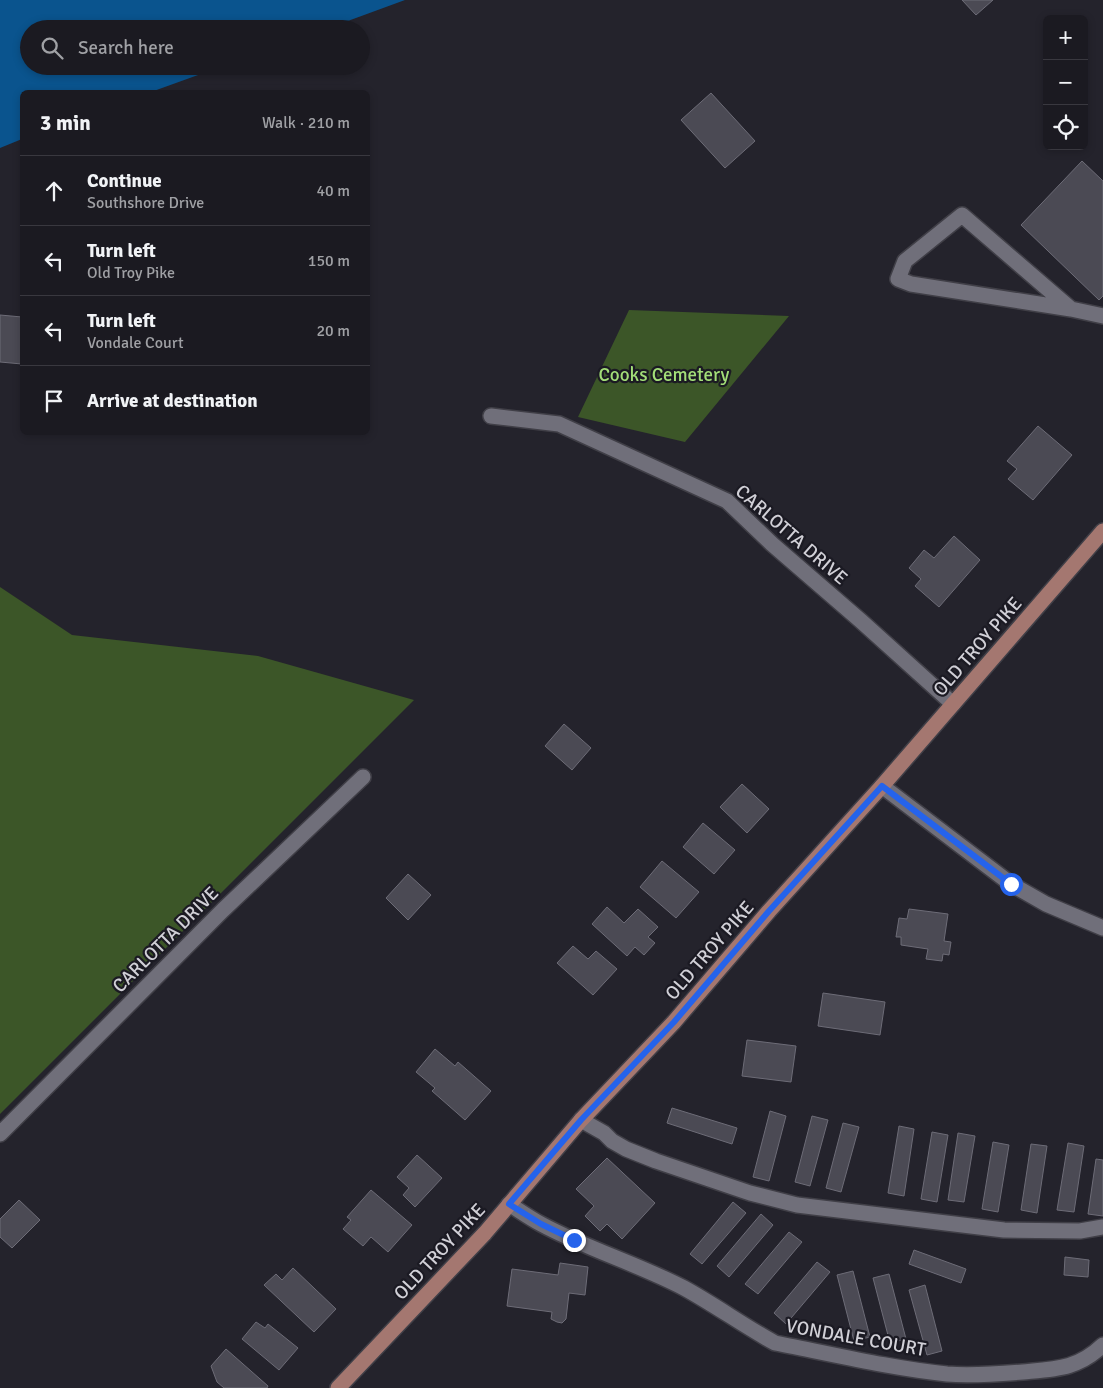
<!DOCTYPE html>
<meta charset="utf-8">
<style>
:root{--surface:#1b1a21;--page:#24232a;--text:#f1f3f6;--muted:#a0a1a5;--line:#39383f}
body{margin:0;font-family:Signika,sans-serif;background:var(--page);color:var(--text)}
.controls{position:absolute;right:15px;top:15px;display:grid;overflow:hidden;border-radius:8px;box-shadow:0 2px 8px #0003}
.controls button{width:45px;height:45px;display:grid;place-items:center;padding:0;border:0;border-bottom:1px solid var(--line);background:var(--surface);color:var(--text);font:25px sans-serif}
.stop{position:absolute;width:15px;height:15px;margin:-11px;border:4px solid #2563eb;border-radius:50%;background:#fff}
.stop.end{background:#2563eb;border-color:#fff;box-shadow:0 1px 5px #0008}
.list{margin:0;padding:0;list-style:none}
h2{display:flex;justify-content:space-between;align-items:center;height:65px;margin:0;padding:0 20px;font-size:21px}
h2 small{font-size:16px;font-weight:400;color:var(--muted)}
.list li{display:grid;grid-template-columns:32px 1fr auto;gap:15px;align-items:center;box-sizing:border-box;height:70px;padding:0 20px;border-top:1px solid var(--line)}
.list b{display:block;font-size:19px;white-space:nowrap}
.list p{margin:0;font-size:16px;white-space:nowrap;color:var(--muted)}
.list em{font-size:16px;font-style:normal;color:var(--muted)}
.icon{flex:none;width:28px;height:28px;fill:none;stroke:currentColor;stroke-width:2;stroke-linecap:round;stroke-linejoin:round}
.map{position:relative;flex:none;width:1103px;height:1388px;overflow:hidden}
.search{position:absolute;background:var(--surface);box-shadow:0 2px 8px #0003;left:20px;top:20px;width:350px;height:55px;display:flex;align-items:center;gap:12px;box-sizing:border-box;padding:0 18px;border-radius:28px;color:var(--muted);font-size:19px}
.panel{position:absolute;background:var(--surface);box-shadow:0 2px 8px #0003;left:20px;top:90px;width:350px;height:345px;border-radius:8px}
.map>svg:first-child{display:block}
.green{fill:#3c5628}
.water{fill:#0a548e}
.building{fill:#4b4a54;stroke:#6d6c77}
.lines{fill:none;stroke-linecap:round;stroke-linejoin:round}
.minor-casing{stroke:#403f47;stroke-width:18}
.major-casing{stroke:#403f47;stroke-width:18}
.minor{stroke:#706f7a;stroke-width:15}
.major{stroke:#a47770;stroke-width:15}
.route{stroke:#2563eb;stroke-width:6}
.labels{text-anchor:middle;stroke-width:4.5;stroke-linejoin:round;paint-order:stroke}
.park-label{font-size:19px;fill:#a3de78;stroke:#1b1a23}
.street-label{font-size:19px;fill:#d1d0d7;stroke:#1b1a23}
</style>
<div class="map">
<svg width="1103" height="1388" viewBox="0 0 1103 1388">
<rect width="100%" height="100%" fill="#24232c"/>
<path class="green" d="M 629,310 L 789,316 L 685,442 L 578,417 Z
M 0,587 L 72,635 L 258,656 L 414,700 L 0,1114 Z"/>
<path class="water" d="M 0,0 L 405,0 L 326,29 L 29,29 L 29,66 L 223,66 L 151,92 L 22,92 L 22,139 L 0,148 Z"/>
<path class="building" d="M 962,0 L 993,0 L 976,15 Z
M 711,93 L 755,141 L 725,168 L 681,120 Z
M 1082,161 L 1103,181 L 1103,296 L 1099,300 L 1021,225 Z
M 0,315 L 22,317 L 22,364 L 0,362 Z
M 1038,426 L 1072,455 L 1033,500 L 1008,479 L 1017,469 L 1007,461 Z
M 954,536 L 980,560 L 939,607 L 915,586 L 921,579 L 909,568 L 924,550 L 934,558 Z
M 564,724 L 591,748 L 572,770 L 545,746 Z
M 742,784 L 769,809 L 747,833 L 720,807 Z
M 703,823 L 735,850 L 714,874 L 683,847 Z
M 662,861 L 699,892 L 676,918 L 640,887 Z
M 408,874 L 431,895 L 408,920 L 386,898 Z
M 607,907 L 624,923 L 638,909 L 658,927 L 648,937 L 655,943 L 644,955 L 635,947 L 627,956 L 592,924 Z
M 909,909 L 948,914 L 944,941 L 951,942 L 949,955 L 943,954 L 942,961 L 926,959 L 928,949 L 901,945 L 901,937 L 896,937 L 899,918 L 907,919 Z
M 573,946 L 588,959 L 596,951 L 617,969 L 593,995 L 557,963 Z
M 823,993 L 885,1002 L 880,1035 L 818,1026 Z
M 747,1040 L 796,1046 L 791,1082 L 742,1076 Z
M 435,1049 L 455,1066 L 458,1062 L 491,1091 L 465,1120 L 432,1091 L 435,1088 L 416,1072 Z
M 672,1108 L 737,1128 L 732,1144 L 667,1123 Z
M 770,1111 L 786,1116 L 769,1181 L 753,1177 Z
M 812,1116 L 828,1120 L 810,1186 L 795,1182 Z
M 843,1123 L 859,1127 L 841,1192 L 826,1188 Z
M 899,1126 L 914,1129 L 904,1196 L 888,1193 Z
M 932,1132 L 948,1135 L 937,1202 L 921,1199 Z
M 958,1133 L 975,1136 L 964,1202 L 948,1200 Z
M 993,1142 L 1009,1145 L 998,1212 L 982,1209 Z
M 1068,1143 L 1084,1146 L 1074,1212 L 1057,1210 Z
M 1031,1144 L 1047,1146 L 1037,1213 L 1021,1210 Z
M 417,1155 L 442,1178 L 415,1207 L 403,1195 L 409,1188 L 397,1177 Z
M 607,1158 L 655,1203 L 622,1239 L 607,1224 L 600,1231 L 585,1216 L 594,1206 L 576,1189 Z
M 1096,1159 L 1103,1160 L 1103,1216 L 1088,1214 Z
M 371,1190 L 412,1225 L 388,1252 L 371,1237 L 363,1246 L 343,1229 L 351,1220 L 347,1217 Z
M 19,1200 L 40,1220 L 12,1248 L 0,1237 L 0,1219 Z
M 733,1202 L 746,1213 L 702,1264 L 690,1254 Z
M 761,1214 L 773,1225 L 729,1277 L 717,1266 Z
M 789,1232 L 802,1242 L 758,1294 L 745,1284 Z
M 914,1250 L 966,1269 L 961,1283 L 909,1264 Z
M 1065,1257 L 1089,1260 L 1088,1277 L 1064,1275 Z
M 817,1262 L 830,1272 L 786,1324 L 774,1313 Z
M 560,1263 L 588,1267 L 585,1295 L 569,1293 L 566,1319 L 562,1323 L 557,1322 L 551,1319 L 552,1312 L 507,1306 L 512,1269 L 558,1275 Z
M 293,1268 L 336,1309 L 314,1332 L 264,1285 L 276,1274 L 282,1280 Z
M 853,1271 L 870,1337 L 854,1341 L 837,1275 Z
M 889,1274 L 906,1339 L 890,1343 L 873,1278 Z
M 925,1285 L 942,1351 L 927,1355 L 909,1290 Z
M 256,1322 L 265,1328 L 268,1324 L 298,1348 L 279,1370 L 242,1339 Z
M 226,1349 L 268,1386 L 267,1388 L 224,1388 L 217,1382 L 211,1366 Z"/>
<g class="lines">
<defs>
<path id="minor" d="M 1071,309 L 962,215 L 905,261 L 898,279 L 911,284 L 1071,309 L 1103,316
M 491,416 L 559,424 L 727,501 L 772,544 L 861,621 L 953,704
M 882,786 L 1011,884 L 1046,904 L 1103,928
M 581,1120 L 604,1133 L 612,1141 L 626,1149 L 656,1161 L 750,1193 L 797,1205 L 1004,1230 L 1080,1231 L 1103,1227
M 0,1134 L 223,910 L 363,777
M 509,1204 C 520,1211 530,1218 541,1224 C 587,1249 638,1264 684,1288 C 715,1305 744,1326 775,1343 C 832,1354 889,1368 947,1374 C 972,1376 998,1374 1023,1372 C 1056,1369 1078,1369 1103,1345"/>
<path id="major" d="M 338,1388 L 485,1233 L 581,1120 L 674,1022 L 769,911 L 882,786 L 1103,531"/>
</defs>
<use href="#minor" class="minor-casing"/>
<use href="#major" class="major-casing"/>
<use href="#minor" class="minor"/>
<use href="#major" class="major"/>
</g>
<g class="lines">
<path class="route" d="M 574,1240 L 541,1224 L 509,1204 L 581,1120 L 674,1022 L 769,911 L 882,786 L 1011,884"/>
</g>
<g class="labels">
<g class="park-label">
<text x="664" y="381">Cooks Cemetery</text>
</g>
<g class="street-label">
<text transform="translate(792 534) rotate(41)" y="7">CARLOTTA DRIVE</text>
<text transform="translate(977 646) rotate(-49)" y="7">OLD TROY PIKE</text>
<text transform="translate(165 939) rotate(-45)" y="7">CARLOTTA DRIVE</text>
<text transform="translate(709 950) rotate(-49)" y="7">OLD TROY PIKE</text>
<text transform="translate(439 1251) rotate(-47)" y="7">OLD TROY PIKE</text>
<text transform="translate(856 1337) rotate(10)" y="7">VONDALE COURT</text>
</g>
</g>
</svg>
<div class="controls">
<button>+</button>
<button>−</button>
<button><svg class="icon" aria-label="locate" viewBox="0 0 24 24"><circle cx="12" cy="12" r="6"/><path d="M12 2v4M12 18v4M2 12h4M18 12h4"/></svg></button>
</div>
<div class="stop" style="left:1011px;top:884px"></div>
<div class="stop end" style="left:574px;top:1240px"></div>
<div class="search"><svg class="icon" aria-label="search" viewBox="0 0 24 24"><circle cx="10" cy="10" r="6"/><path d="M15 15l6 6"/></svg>Search here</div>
<section class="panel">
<h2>3 min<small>Walk · 210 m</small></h2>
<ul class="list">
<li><svg class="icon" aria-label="ahead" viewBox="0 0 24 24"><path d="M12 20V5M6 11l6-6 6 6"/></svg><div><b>Continue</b><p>Southshore Drive</p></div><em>40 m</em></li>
<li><svg class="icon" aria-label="left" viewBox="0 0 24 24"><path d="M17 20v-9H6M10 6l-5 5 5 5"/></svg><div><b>Turn left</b><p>Old Troy Pike</p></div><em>150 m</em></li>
<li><svg class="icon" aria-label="left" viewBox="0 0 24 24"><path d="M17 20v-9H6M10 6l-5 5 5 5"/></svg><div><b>Turn left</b><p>Vondale Court</p></div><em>20 m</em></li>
<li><svg class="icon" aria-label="arrive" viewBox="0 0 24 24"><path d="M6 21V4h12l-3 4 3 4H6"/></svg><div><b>Arrive at destination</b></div></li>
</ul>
</section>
</div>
